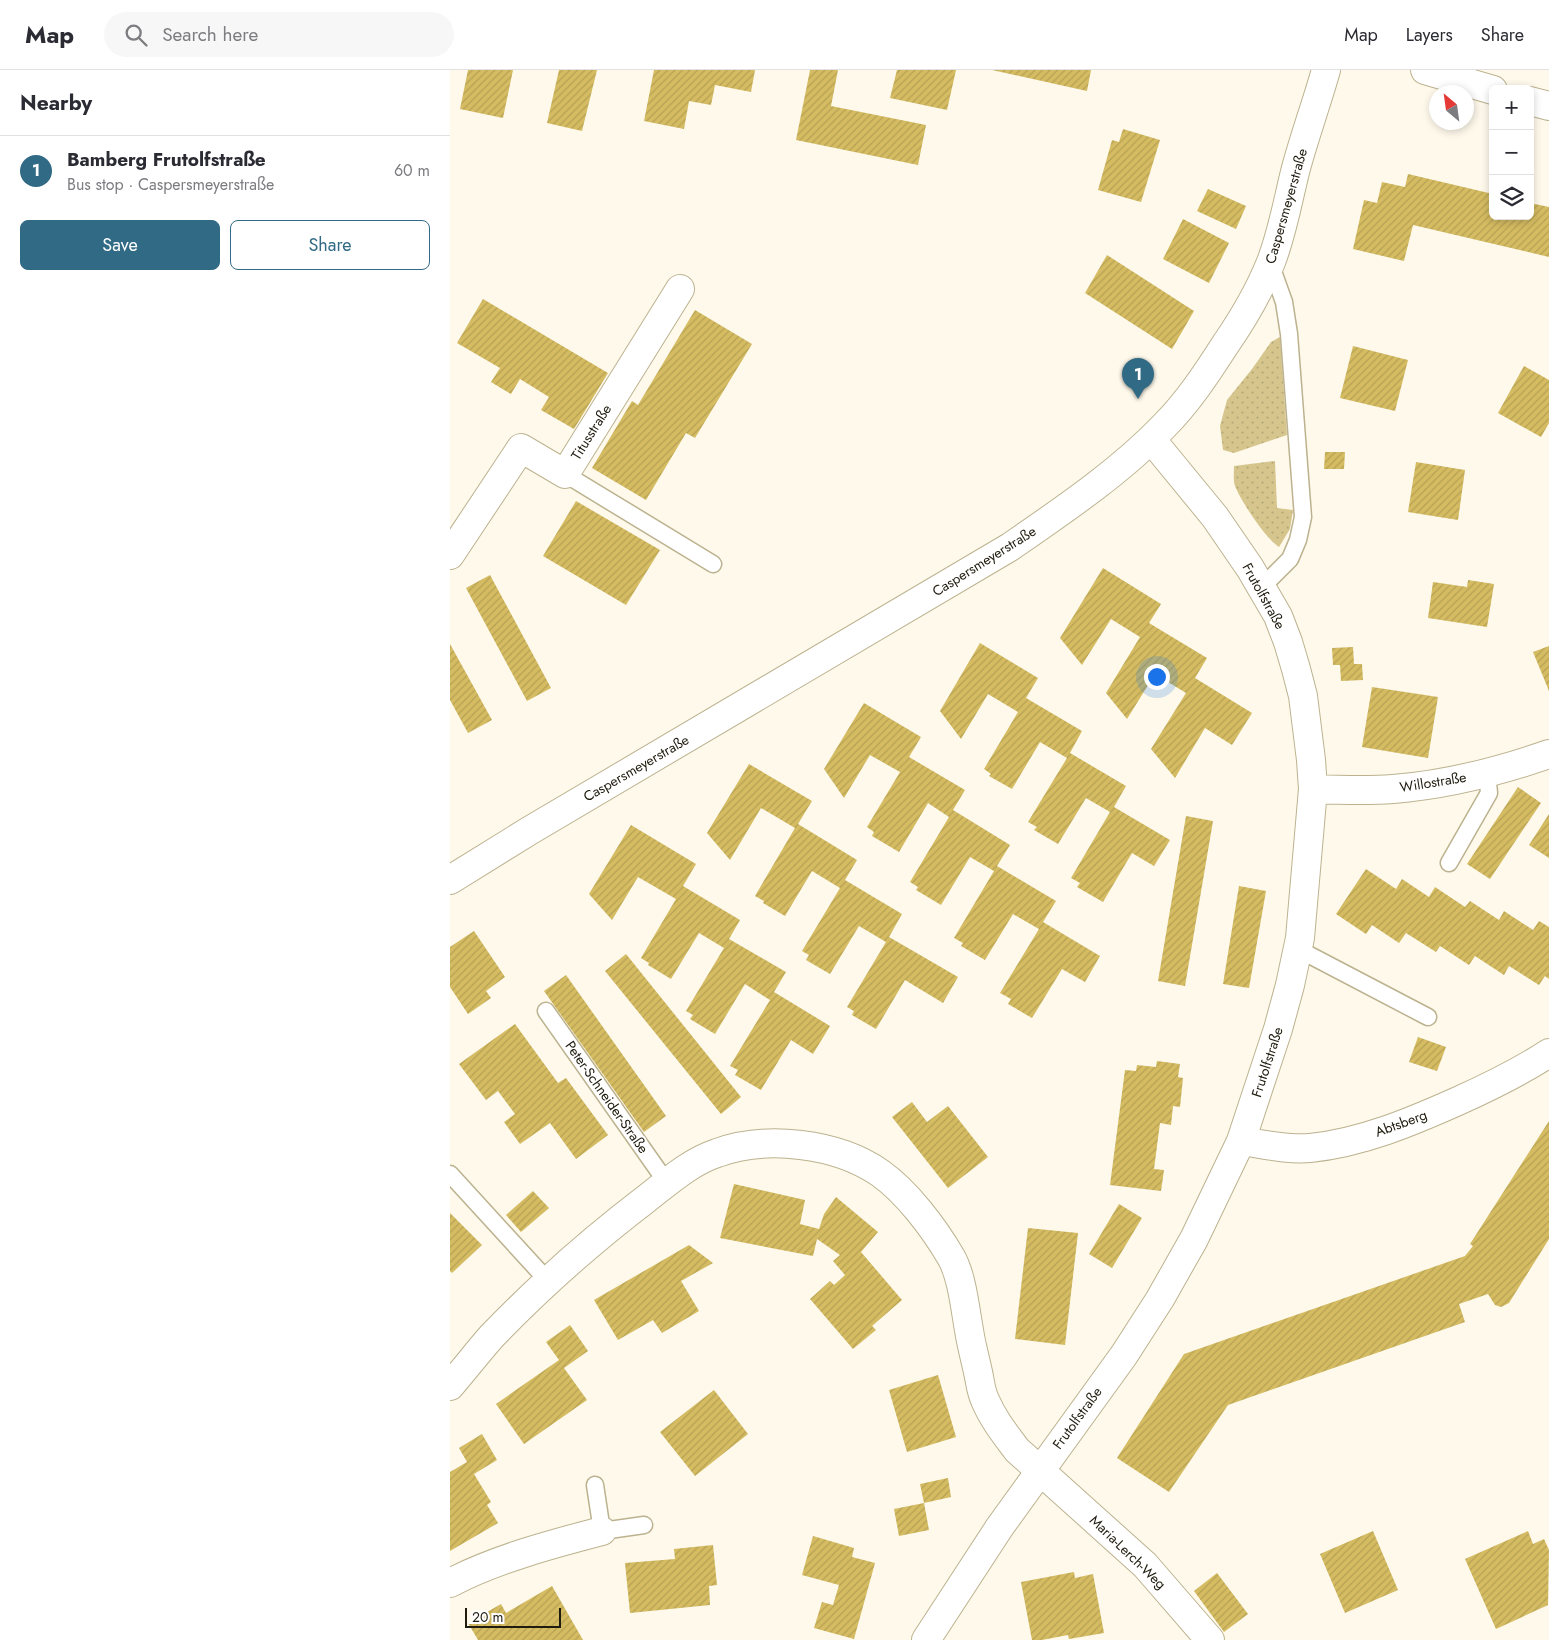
<!DOCTYPE html>
<meta charset="utf-8">
<style>
:root{--surface:#fff;--page:#f7f7f7;--text:#2b2b33;--muted:#7c7c81;--line:#e1e1e2;--accent:#316a84}
body{margin:0;font-family:Jost,sans-serif;background:var(--page);color:var(--text)}
.controls{position:absolute;right:15px;top:15px;display:grid;overflow:hidden;border-radius:8px;box-shadow:0 2px 8px #0003}
.controls button{width:45px;height:45px;display:grid;place-items:center;padding:0;border:0;border-bottom:1px solid var(--line);background:var(--surface);color:var(--text);font:25px sans-serif}
.compass{position:absolute;left:979px;top:15px;width:45px;height:45px;border-radius:50%;background:var(--surface);box-shadow:0 2px 8px #0003;rotate:331deg}
.scale{position:absolute;left:15px;bottom:12px;width:96px;box-sizing:border-box;padding-left:5px;border:2px solid #1f1b0e;border-top:0;font-size:14px;line-height:18px;white-space:nowrap;color:#1f1b0e;-webkit-text-stroke:4px #fff;paint-order:stroke}
.you{position:absolute;left:706px;top:606px;width:18px;height:18px;margin:-12px;border:4px solid #fff;border-radius:50%;background:#1a73e8;box-shadow:0 0 0 8px #1a73e833}
.badge{display:grid;place-items:center;width:32px;height:32px;border-radius:50%;background:var(--accent);color:#fff;font-size:16px;font-weight:700}
.pin{position:absolute;translate:-50% -41px;filter:drop-shadow(0 1px 2px #0008)}
.pin::after{content:'';position:absolute;top:26px;width:18px;height:15px;background:inherit;clip-path:polygon(0 0,100% 0,50% 100%)}
.list{margin:0;padding:0;list-style:none}
h2{display:flex;justify-content:space-between;align-items:center;height:65px;margin:0;padding:0 20px;font-size:21px}
h2 small{font-size:16px;font-weight:400;color:var(--muted)}
.list li{display:grid;grid-template-columns:32px 1fr auto;gap:15px;align-items:center;box-sizing:border-box;height:70px;padding:0 20px;border-top:1px solid var(--line)}
.list b{display:block;font-size:19px;white-space:nowrap}
.list p{margin:0;font-size:16px;white-space:nowrap;color:var(--muted)}
.list em{font-size:16px;font-style:normal;color:var(--muted)}
.actions{display:flex;gap:10px;padding:15px 20px}
.actions a{flex:1;padding:11px 0;border:1px solid var(--accent);border-radius:8px;text-align:center;font-size:18px;color:var(--accent)}
.actions .main{background:var(--accent);color:#fff}
.icon{flex:none;width:28px;height:28px;fill:none;stroke:currentColor;stroke-width:2;stroke-linecap:round;stroke-linejoin:round}
.map{position:relative;flex:none;width:1099px;height:1570px;overflow:hidden}
header{display:flex;align-items:center;gap:30px;box-sizing:border-box;height:70px;padding:0 25px;background:var(--surface);border-bottom:1px solid var(--line)}
header strong{font-size:24px}
nav{display:flex;gap:28px;margin-inline-start:auto;font-size:18px}
.search{width:350px;height:45px;background:var(--page);display:flex;align-items:center;gap:12px;box-sizing:border-box;padding:0 18px;border-radius:28px;color:var(--muted);font-size:19px}
main{display:flex}
aside{flex:1;background:var(--surface)}
.map>svg:first-child{display:block}
.grass{fill:url(#grass-dots)}
.building{fill:url(#building-hatch)}
.lines{fill:none;stroke-linecap:round;stroke-linejoin:round}
.service-casing{stroke:#bcb28f;stroke-width:19}
.minor-casing{stroke:#bcb28f;stroke-width:30}
.tertiary-casing{stroke:#bcb28f;stroke-width:30}
.service{stroke:#fff;stroke-width:16}
.minor{stroke:#fff;stroke-width:28}
.tertiary{stroke:#fff;stroke-width:28}
.labels{text-anchor:middle;stroke-width:4;stroke-linejoin:round;paint-order:stroke}
.street-label{font-size:14px;fill:#1f1b0e;stroke:#fff}
</style>
<header>
<strong>Map</strong>
<div class="search"><svg class="icon" aria-label="search" viewBox="0 0 24 24"><circle cx="10" cy="10" r="6"/><path d="M15 15l6 6"/></svg>Search here</div>
<nav><a>Map</a><a>Layers</a><a>Share</a></nav>
</header>
<main>
<aside>
<h2>Nearby<small></small></h2>
<ul class="list">
<li><span class="badge">1</span><div><b>Bamberg Frutolfstraße</b><p>Bus stop · Caspersmeyerstraße</p></div><em>60 m</em></li>
</ul>
<div class="actions"><a class="main">Save</a><a>Share</a></div>
</aside>
<div class="map">
<svg width="1099" height="1570" viewBox="0 0 1099 1570">
<defs>
<pattern id="grass-dots" width="8" height="8" patternUnits="userSpaceOnUse" patternTransform="scale(1.25)"><rect width="8" height="8" fill="#d6c68d"/><path d="M2 2h.1M6 6h.1" fill="none" stroke="#b7aa78" stroke-width="1.8" stroke-linecap="round"/></pattern>
<pattern id="building-hatch" width="6" height="6" patternUnits="userSpaceOnUse" patternTransform="scale(1.25)"><rect width="6" height="6" fill="#d5bc62"/><path d="M-1 1l2-2M0 6l6-6M5 7l2-2" fill="none" stroke="#b6a154"/></pattern>
</defs>
<rect width="100%" height="100%" fill="#fef9eb"/>
<path class="grass" d="M 830,267 L 837,365 L 784,383 L 773,380 L 770,356 L 777,330 L 802,299 L 821,272 Z
M 825,391 L 827,438 L 843,440 L 840,459 L 829,477 C 815,468 791,431 785,416 C 783,410 784,402 784,396 Z"/>
<path class="building" d="M 18,0 L 63,0 L 53,48 L 10,39 Z
M 109,0 L 147,0 L 132,61 L 97,53 Z
M 204,0 L 305,0 L 301,22 L 265,15 L 261,35 L 239,31 L 234,59 L 194,51 Z
M 360,0 L 388,0 L 381,36 L 476,55 L 468,95 L 346,70 Z
M 447,0 L 506,0 L 497,40 L 440,28 Z
M 542,0 L 641,0 L 637,21 Z
M 673,59 L 710,70 L 691,132 L 648,120 L 662,70 L 669,72 Z
M 958,104 L 1043,124 L 1043,146 L 1080,146 L 1080,133 L 1099,137 L 1099,187 L 963,155 L 954,191 L 903,179 L 914,130 L 927,133 L 932,112 L 955,117 Z
M 758,119 L 796,136 L 786,159 L 747,141 Z
M 733,149 L 779,173 L 759,213 L 713,189 Z
M 657,185 L 744,241 L 722,279 L 635,223 Z
M 33,229 L 158,303 L 124,359 L 91,340 L 99,327 L 70,309 L 61,324 L 41,312 L 50,298 L 7,273 Z
M 245,240 L 302,274 L 245,368 L 236,363 L 196,430 L 142,398 L 182,331 L 188,335 Z
M 903,276 L 958,290 L 945,341 L 890,328 Z
M 1074,296 L 1099,310 L 1099,353 L 1091,367 L 1048,343 Z
M 875,382 L 895,382 L 894,399 L 874,399 Z
M 966,392 L 1015,400 L 1008,450 L 958,442 Z
M 126,431 L 210,480 L 176,535 L 93,486 Z
M 653,498 L 711,534 L 699,553 L 757,588 L 745,608 L 802,643 L 782,675 L 755,658 L 725,708 L 701,679 L 736,623 L 705,604 L 677,649 L 656,623 L 690,567 L 661,549 L 632,595 L 610,568 Z
M 40,505 L 101,618 L 77,631 L 16,518 Z
M 1018,510 L 1044,514 L 1037,557 L 978,548 L 983,512 L 1017,517 Z
M 530,573 L 588,608 L 576,628 L 632,661 L 620,683 L 676,716 L 664,737 L 720,770 L 704,796 L 682,783 L 653,832 L 627,817 L 630,813 L 621,808 L 660,742 L 636,728 L 608,774 L 584,760 L 587,757 L 578,752 L 617,688 L 590,672 L 562,719 L 539,706 L 541,704 L 534,699 L 568,642 L 538,624 L 511,669 L 490,641 Z
M 0,574 L 42,650 L 18,663 L 0,630 Z
M 1099,576 L 1099,621 L 1083,582 Z
M 903,577 L 904,594 L 912,594 L 913,610 L 891,611 L 890,595 L 883,595 L 882,578 Z
M 922,617 L 988,627 L 978,688 L 912,677 Z
M 414,633 L 471,667 L 459,687 L 515,720 L 503,740 L 560,775 L 547,796 L 606,831 L 593,852 L 650,886 L 635,912 L 612,899 L 582,948 L 558,934 L 561,929 L 550,923 L 589,859 L 563,844 L 535,890 L 511,876 L 513,873 L 504,868 L 544,801 L 520,787 L 491,835 L 466,820 L 468,817 L 460,812 L 499,747 L 478,733 L 449,782 L 422,766 L 424,762 L 417,757 L 450,702 L 420,685 L 394,728 L 374,699 Z
M 299,694 L 362,731 L 348,754 L 407,790 L 395,810 L 452,844 L 439,867 L 508,907 L 493,933 L 455,910 L 426,959 L 402,945 L 404,941 L 397,937 L 436,872 L 409,856 L 380,904 L 356,890 L 359,885 L 352,881 L 390,818 L 362,801 L 335,846 L 313,833 L 314,831 L 305,826 L 345,758 L 311,738 L 280,790 L 257,763 Z
M 1068,717 L 1091,733 L 1040,809 L 1017,794 Z
M 1099,744 L 1099,788 L 1079,775 Z
M 736,746 L 763,751 L 735,916 L 708,911 Z
M 181,755 L 246,794 L 233,816 L 290,850 L 279,869 L 336,902 L 324,922 L 380,956 L 363,984 L 341,970 L 311,1020 L 285,1005 L 288,1000 L 280,996 L 320,930 L 295,914 L 265,964 L 240,949 L 243,945 L 236,941 L 274,878 L 249,863 L 221,909 L 198,895 L 199,893 L 191,888 L 226,829 L 188,807 L 162,850 L 139,824 Z
M 916,799 L 946,819 L 952,809 L 979,827 L 985,817 L 1015,837 L 1020,831 L 1049,850 L 1054,841 L 1083,860 L 1089,851 L 1099,857 L 1099,909 L 1095,906 L 1089,915 L 1059,896 L 1054,905 L 1025,886 L 1019,895 L 990,876 L 986,882 L 956,863 L 949,873 L 922,855 L 916,864 L 886,844 Z
M 789,816 L 816,821 L 799,918 L 773,914 Z
M 24,861 L 55,907 L 36,921 L 41,928 L 18,944 L 0,917 L 0,877 Z
M 176,884 L 291,1027 L 271,1044 L 155,901 Z
M 116,905 L 216,1046 L 194,1062 L 94,921 Z
M 65,954 L 108,1013 L 116,1008 L 158,1065 L 126,1089 L 100,1053 L 70,1074 L 54,1052 L 65,1044 L 48,1021 L 36,1030 L 9,994 Z
M 968,967 L 996,977 L 987,1001 L 959,992 Z
M 707,991 L 730,994 L 728,1007 L 733,1008 L 730,1037 L 723,1036 L 721,1055 L 710,1053 L 704,1099 L 714,1100 L 711,1121 L 660,1115 L 675,1000 L 686,1001 L 687,995 L 706,997 Z
M 462,1032 L 477,1052 L 498,1036 L 538,1087 L 498,1118 L 442,1047 Z
M 1099,1051 L 1099,1169 L 1059,1233 L 1051,1237 L 1045,1235 L 1038,1224 L 1009,1234 L 1015,1252 L 778,1335 L 719,1422 L 667,1388 L 734,1284 L 1015,1186 L 1023,1176 L 1020,1174 Z
M 284,1114 L 355,1130 L 350,1154 L 369,1159 L 374,1144 L 386,1127 L 428,1162 L 411,1182 L 452,1230 L 422,1256 L 426,1260 L 403,1279 L 360,1229 L 380,1211 L 384,1215 L 395,1205 L 383,1191 L 390,1185 L 367,1169 L 363,1186 L 270,1168 Z
M 83,1121 L 99,1138 L 71,1162 L 56,1145 Z
M 669,1134 L 692,1148 L 662,1198 L 639,1184 Z
M 0,1143 L 32,1175 L 2,1203 L 0,1201 Z
M 578,1158 L 628,1163 L 615,1275 L 565,1269 Z
M 239,1175 L 263,1193 L 231,1211 L 249,1241 L 212,1263 L 203,1250 L 168,1270 L 144,1230 Z
M 120,1255 L 138,1281 L 114,1298 L 137,1330 L 74,1374 L 46,1334 L 109,1290 L 96,1272 Z
M 488,1305 L 506,1367 L 457,1382 L 439,1320 Z
M 264,1320 L 298,1364 L 245,1406 L 210,1362 Z
M 32,1364 L 47,1390 L 24,1404 L 41,1432 L 37,1435 L 48,1453 L 0,1481 L 0,1402 L 17,1392 L 9,1378 Z
M 498,1408 L 501,1427 L 474,1433 L 470,1414 Z
M 474,1433 L 479,1460 L 449,1466 L 444,1439 Z
M 923,1461 L 948,1520 L 895,1543 L 870,1484 Z
M 1078,1461 L 1083,1474 L 1094,1469 L 1099,1480 L 1098,1535 L 1046,1559 L 1015,1489 Z
M 363,1466 L 404,1478 L 402,1487 L 425,1493 L 404,1569 L 364,1558 L 372,1532 L 383,1535 L 389,1515 L 352,1505 Z
M 263,1475 L 267,1515 L 259,1516 L 260,1535 L 180,1543 L 175,1493 L 225,1489 L 224,1479 Z
M 624,1502 L 625,1508 L 643,1504 L 654,1563 L 619,1569 L 618,1565 L 592,1570 L 582,1570 L 571,1512 Z
M 767,1503 L 798,1544 L 774,1562 L 744,1521 Z
M 102,1516 L 133,1570 L 28,1570 L 18,1553 L 51,1534 L 56,1543 Z"/>
<g class="lines">
<defs>
<path id="service" d="M 115,404 L 263,494
M 811,518 L 840,489 L 848,470 L 853,447 L 839,264 L 834,232 L 820,193
M 999,793 L 1039,723 L 1037,702
M 848,879 L 978,947
M 96,941 L 217,1113
M 0,1104 L 98,1211
M 145,1415 L 152,1461 L 194,1455"/>
<path id="minor" d="M 0,485 L 71,378 L 115,404 L 230,219
M 863,719 C 889,720 917,721 943,719 C 995,715 1050,701 1099,684
M 0,810 L 79,761 L 560,477 C 612,441 670,402 714,356 C 738,332 757,303 775,275 C 793,249 809,222 821,192 C 833,161 838,129 846,98 C 855,65 867,32 876,0
M 791,1071 C 813,1074 837,1080 860,1078 C 911,1073 961,1052 1008,1031 C 1039,1017 1070,1002 1099,983
M 0,1316 C 14,1300 27,1283 41,1267 C 89,1217 141,1171 196,1129 C 218,1112 240,1092 267,1083 C 316,1065 387,1073 430,1103 C 457,1122 484,1158 501,1187 C 512,1206 515,1238 519,1260 C 521,1274 525,1288 528,1302 C 530,1311 531,1322 535,1330 C 543,1349 555,1364 567,1380 L 695,1495 L 760,1570
M 0,1513 C 46,1489 102,1474 152,1461
M 476,1570 L 549,1458 L 674,1285 L 710,1229 L 744,1169 L 791,1071 L 828,959 L 840,915 L 850,868 L 863,719 L 861,690 L 853,626 L 846,599 L 838,572 L 828,546 L 800,498 L 765,447 L 701,369"/>
<path id="tertiary" d="M 975,0 L 1043,20
M 1080,31 L 1099,36"/>
</defs>
<use href="#service" class="service-casing"/>
<use href="#minor" class="minor-casing"/>
<use href="#tertiary" class="tertiary-casing"/>
<use href="#service" class="service"/>
<use href="#minor" class="minor"/>
<use href="#tertiary" class="tertiary"/>
</g>
<g class="labels">
<g class="street-label">
<text transform="translate(836 136) rotate(-74)" y="5">Caspersmeyerstraße</text>
<text transform="translate(141 362) rotate(-58)" y="5">Titusstraße</text>
<text transform="translate(534 491) rotate(-32)" y="5">Caspersmeyerstraße</text>
<text transform="translate(814 526) rotate(61)" y="5">Frutolfstraße</text>
<text transform="translate(186 698) rotate(-30)" y="5">Caspersmeyerstraße</text>
<text transform="translate(983 712) rotate(-9)" y="5">Willostraße</text>
<text transform="translate(817 992) rotate(-72)" y="5">Frutolfstraße</text>
<text transform="translate(157 1027) rotate(55)" y="5">Peter-Schneider-Straße</text>
<text transform="translate(951 1053) rotate(-20)" y="5">Abtsberg</text>
<text transform="translate(627 1348) rotate(-54)" y="5">Frutolfstraße</text>
<text transform="translate(678 1482) rotate(44)" y="5">Maria-Lerch-Weg</text>
</g>
</g>
</svg>
<div class="controls">
<button>+</button>
<button>−</button>
<button><svg class="icon" aria-label="layers" viewBox="0 0 24 24"><path d="M12 4l9 5-9 5-9-5zM3 14l9 5 9-5"/></svg></button>
</div>
<svg class="compass" viewBox="-18 -18 36 36"><path d="M0-13l5 13h-10z" fill="#e53935"/><path d="M0 13l5-13h-10z" fill="#7c7c81"/></svg>
<div class="scale">20 m</div>
<div class="you"></div>
<div class="pin badge" style="left:688px;top:329px">1</div>
</div>
</main>
